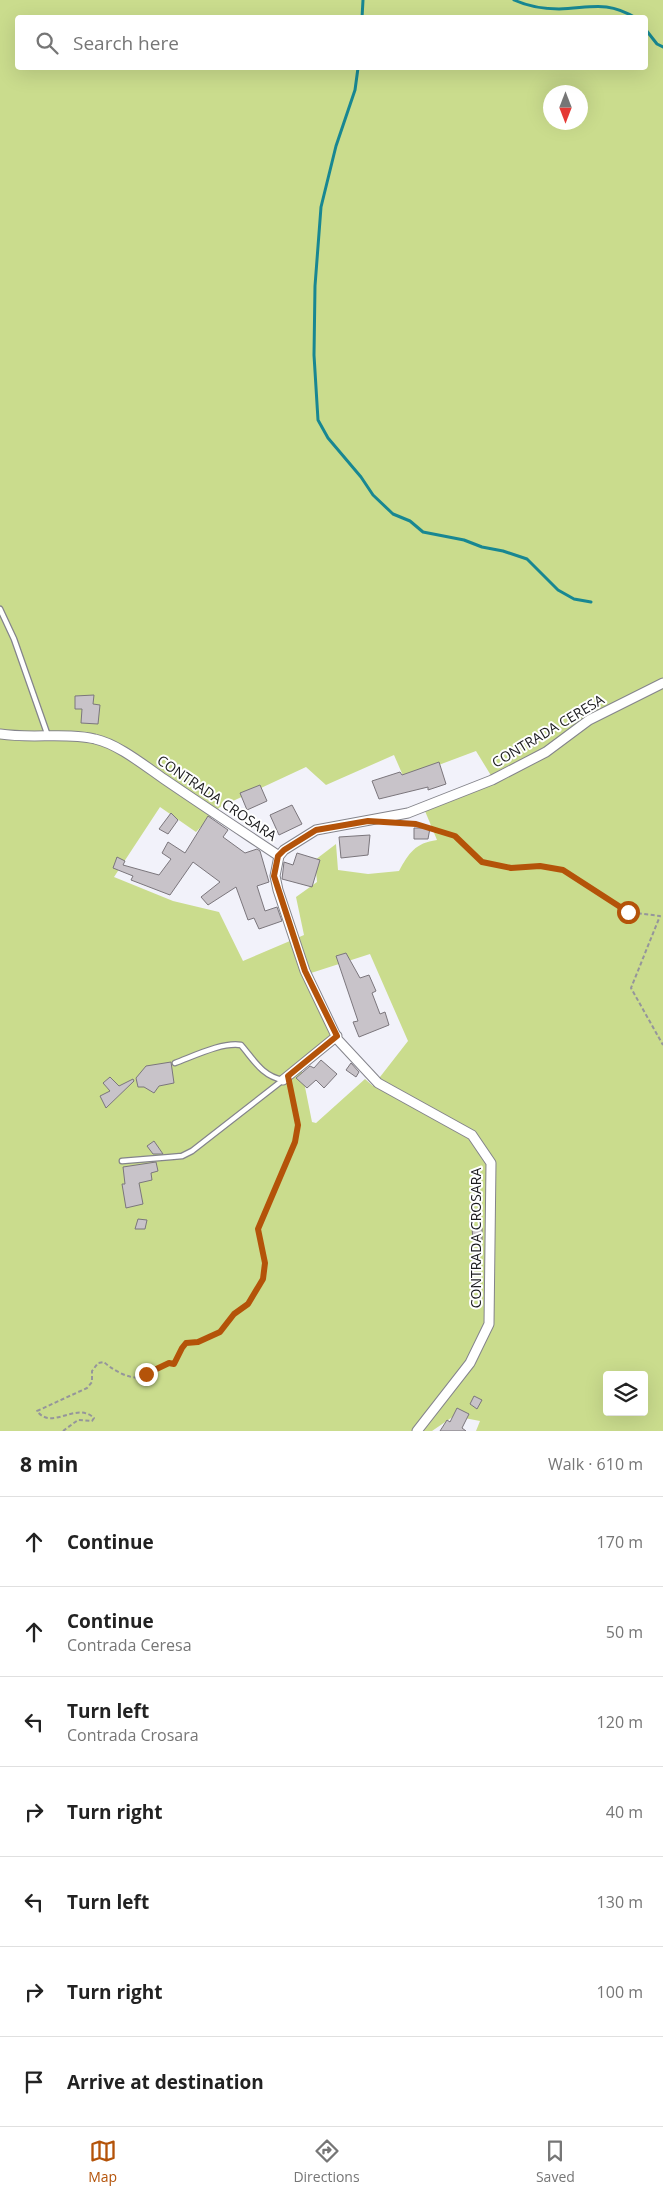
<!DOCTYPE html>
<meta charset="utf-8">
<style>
:root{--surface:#fff;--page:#f2f2f2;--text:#222;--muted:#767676;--line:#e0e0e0;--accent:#b45309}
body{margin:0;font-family:"Open Sans",sans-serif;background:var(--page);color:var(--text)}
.controls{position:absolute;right:15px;bottom:15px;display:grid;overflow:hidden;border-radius:5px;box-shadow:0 5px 20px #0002}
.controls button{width:45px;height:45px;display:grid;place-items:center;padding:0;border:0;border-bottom:1px solid var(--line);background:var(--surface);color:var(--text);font:25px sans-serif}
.compass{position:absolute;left:543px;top:85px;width:45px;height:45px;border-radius:50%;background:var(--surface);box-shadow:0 5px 20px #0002;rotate:180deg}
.stop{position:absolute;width:15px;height:15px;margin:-11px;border:4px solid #b45309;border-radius:50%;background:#fff}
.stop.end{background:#b45309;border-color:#fff;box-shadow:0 1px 5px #0008}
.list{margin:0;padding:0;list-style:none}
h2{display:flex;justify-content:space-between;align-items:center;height:65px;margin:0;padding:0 20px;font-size:21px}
h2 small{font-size:16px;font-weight:400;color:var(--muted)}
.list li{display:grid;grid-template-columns:32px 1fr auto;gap:15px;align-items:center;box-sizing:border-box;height:90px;padding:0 20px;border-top:1px solid var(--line)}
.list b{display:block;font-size:19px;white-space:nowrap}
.list p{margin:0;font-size:16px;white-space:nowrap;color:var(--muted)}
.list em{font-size:16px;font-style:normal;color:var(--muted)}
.icon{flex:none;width:28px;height:28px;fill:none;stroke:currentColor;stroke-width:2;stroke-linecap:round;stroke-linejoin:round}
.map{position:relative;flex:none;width:663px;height:1431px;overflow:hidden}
.search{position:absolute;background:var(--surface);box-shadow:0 5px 20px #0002;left:15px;right:15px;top:15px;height:55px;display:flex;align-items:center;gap:12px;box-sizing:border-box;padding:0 18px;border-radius:5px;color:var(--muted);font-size:19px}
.sheet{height:695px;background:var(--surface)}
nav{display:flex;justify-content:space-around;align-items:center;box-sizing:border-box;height:70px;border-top:1px solid var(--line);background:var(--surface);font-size:14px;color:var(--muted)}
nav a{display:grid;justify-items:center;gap:2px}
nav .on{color:var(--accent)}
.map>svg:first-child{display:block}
.green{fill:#cadc8d;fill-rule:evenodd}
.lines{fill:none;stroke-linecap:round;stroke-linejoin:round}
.stream{stroke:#188792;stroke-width:3}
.building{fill:#c8c3c9;stroke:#7b767c}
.service-casing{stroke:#84848b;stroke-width:7}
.minor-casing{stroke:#84848b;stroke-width:11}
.path{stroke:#95959b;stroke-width:2;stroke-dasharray:4 2.5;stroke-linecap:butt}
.service{stroke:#fff;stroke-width:4.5}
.minor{stroke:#fff;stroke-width:9}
.route{stroke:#b45309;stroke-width:6}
.labels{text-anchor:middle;stroke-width:4;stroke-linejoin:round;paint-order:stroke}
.street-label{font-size:14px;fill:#1b1b1e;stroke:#fff}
</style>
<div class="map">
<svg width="663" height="1431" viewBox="0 0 663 1431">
<rect width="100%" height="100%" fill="#f2f2fa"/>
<path class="green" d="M 0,0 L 663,0 L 663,1431 L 476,1431 L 480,1421 L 454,1416 L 432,1431 L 0,1431 ZM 18,18 L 646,18 L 646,68 L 18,68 ZM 550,92 L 580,92 L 580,122 L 550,122 ZM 476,751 L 495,782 L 425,811 L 437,840 C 415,843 409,853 399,871 L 368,874 L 338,870 L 336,844 L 315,860 L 317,882 L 296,897 L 304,935 L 243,961 L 219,912 L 173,901 L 114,877 L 160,807 L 196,832 L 220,807 L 306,767 L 326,785 L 394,755 L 404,778 ZM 370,954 L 408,1041 L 373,1086 L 365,1079 L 316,1123 L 312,1122 L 301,1067 L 332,1040 L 311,973 ZM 607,1375 L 644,1375 L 644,1412 L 607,1412 Z"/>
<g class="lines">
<path class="stream" d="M 514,0 C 527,6 544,9 559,9 C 591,8 606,0 636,18
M 362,18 L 363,0
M 646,30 L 657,44 L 663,47
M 358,68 L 355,90 L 336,146 L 321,207 L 315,286 L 314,355 L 318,420 L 328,438 L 361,477 L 373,495 L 393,514 L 410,521 L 423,532 L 464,540 L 482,547 L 503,551 L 527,559 L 558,590 L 574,599 L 591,602"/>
</g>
<path class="building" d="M 94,695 L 93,704 L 100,705 L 98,724 L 81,723 L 82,709 L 75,709 L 75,696 Z
M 439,762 L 446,784 L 428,790 L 428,787 L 379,799 L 372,781 L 400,772 L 402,775 Z
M 260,785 L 267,801 L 247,810 L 240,793 Z
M 292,805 L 302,824 L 279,835 L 270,815 Z
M 171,813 L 178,820 L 168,834 L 159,829 Z
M 208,816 L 228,830 L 223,837 L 245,853 L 257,849 L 260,851 L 269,882 L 257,886 L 265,911 L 277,907 L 282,921 L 259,929 L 254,918 L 248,920 L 236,887 L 208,905 L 201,897 L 220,882 L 193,862 L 170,895 L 131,880 L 133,876 L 113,868 L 117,857 L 125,861 L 123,865 L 159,875 L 171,859 L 162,853 L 168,842 L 185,853 Z
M 414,828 L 430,828 L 428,839 L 414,839 Z
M 370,835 L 368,855 L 341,858 L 339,837 Z
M 297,853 L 320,860 L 312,887 L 282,879 L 284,862 L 293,865 Z
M 346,953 L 360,978 L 369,975 L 376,991 L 372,993 L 380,1014 L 385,1012 L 389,1025 L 359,1037 L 353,1022 L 358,1021 L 336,956 Z
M 321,1060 L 337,1074 L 324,1088 L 316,1080 L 307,1088 L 296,1078 L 310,1066 L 314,1068 Z
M 171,1062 L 174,1083 L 159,1086 L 154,1093 L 144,1087 L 138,1087 L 136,1078 L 146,1066 Z
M 351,1063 L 359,1072 L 356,1077 L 346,1070 Z
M 110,1077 L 119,1086 L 133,1079 L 134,1081 L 106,1108 L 100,1096 L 110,1091 L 103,1083 Z
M 154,1141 L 163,1154 L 153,1154 L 147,1146 Z
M 156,1162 L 158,1171 L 151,1173 L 152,1180 L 139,1183 L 143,1204 L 126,1208 L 122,1184 L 125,1184 L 123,1167 Z
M 138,1219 L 147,1220 L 145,1229 L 135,1229 Z
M 472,1228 L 482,1228 L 482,1240 L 473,1240 Z
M 474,1396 L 482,1400 L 477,1409 L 470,1404 Z
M 457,1408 L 469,1414 L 462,1428 L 466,1431 L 440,1431 L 447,1420 L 450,1422 Z"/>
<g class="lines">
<defs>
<path id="service" d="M 0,609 L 14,639 L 48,736
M 175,1063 C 194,1056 222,1042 241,1045 C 254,1060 262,1076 283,1080
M 122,1161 L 171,1157 L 182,1156 L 192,1151 L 283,1080"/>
<path id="minor" d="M 0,734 C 31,739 67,732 95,739 C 118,744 145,766 164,779 C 202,805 240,830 279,856
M 283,1080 L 337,1036
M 417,1431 L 470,1363 L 489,1324 L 491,1163 L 472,1135 L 378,1083 L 338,1040 L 305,971 L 278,890 L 275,876 L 279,856 L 284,850 L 316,830 L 408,813 L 492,780 L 546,752 L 589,720 L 663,683"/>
</defs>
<use href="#service" class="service-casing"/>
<use href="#minor" class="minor-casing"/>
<path class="path" d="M 410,823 L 455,836 L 481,862 L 511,868 L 539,866 L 563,871 L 628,912 L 660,916 L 631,988 L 663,1045
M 63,1431 L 78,1420 L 92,1421 L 94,1418 C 76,1401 52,1431 37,1411 L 87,1388 L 92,1382 L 92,1371 L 98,1363 L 104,1362 C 111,1369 130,1380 140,1377 C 149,1375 160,1367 169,1363 L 174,1364 L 186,1343 L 198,1342 L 220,1332 L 234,1314 L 248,1304 L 263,1279 L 265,1263 L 258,1229 L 295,1142 L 298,1125 L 290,1086"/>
<use href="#service" class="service"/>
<use href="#minor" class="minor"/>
</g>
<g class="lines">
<path class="route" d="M 146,1374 L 169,1363 L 174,1364 L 182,1348 L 186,1343 L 198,1342 L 220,1332 L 234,1314 L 248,1304 L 263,1279 L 265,1263 L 258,1229 L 295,1142 L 298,1125 L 288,1076 L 337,1036 L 305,971 L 274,876 L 278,856 L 284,850 L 316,830 L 368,821 L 416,824 L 455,836 L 482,862 L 511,868 L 540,866 L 563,870 L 628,912"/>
</g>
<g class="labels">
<g class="street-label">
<text transform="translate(548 731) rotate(-31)" y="5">CONTRADA CERESA</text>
<text transform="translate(217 798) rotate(34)" y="5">CONTRADA CROSARA</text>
<text transform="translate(476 1238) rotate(-90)" y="5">CONTRADA CROSARA</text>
</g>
</g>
</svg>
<div class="controls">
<button><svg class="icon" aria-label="layers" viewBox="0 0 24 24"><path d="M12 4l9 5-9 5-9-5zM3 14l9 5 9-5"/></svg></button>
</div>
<svg class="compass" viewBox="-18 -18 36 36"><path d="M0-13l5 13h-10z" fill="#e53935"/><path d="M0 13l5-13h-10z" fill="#767676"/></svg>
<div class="stop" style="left:628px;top:912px"></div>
<div class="stop end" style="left:146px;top:1374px"></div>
<div class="search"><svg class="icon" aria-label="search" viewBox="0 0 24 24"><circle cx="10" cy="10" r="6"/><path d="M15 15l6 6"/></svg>Search here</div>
</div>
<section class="sheet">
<h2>8 min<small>Walk · 610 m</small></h2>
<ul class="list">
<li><svg class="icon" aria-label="ahead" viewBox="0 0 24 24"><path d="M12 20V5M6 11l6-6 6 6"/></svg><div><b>Continue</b></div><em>170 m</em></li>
<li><svg class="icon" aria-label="ahead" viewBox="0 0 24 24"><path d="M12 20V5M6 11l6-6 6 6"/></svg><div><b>Continue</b><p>Contrada Ceresa</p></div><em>50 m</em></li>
<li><svg class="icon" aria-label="left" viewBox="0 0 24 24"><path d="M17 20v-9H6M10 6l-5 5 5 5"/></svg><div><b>Turn left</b><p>Contrada Crosara</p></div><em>120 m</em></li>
<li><svg class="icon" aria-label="right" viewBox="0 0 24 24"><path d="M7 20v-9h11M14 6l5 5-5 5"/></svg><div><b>Turn right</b></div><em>40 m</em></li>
<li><svg class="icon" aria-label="left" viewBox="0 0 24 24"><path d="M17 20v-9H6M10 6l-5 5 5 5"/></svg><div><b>Turn left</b></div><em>130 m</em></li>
<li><svg class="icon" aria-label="right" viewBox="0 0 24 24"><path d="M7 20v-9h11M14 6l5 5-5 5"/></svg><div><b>Turn right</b></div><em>100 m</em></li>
<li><svg class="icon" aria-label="arrive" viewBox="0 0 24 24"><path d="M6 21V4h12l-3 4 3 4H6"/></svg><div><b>Arrive at destination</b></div></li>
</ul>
</section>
<nav>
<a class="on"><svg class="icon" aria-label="map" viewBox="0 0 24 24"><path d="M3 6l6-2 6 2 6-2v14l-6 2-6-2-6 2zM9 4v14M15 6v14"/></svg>Map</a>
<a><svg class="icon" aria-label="directions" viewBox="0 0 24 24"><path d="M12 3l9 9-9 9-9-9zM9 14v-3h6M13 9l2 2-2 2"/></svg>Directions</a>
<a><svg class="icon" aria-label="saved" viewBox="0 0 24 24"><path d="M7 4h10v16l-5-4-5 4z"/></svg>Saved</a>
</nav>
